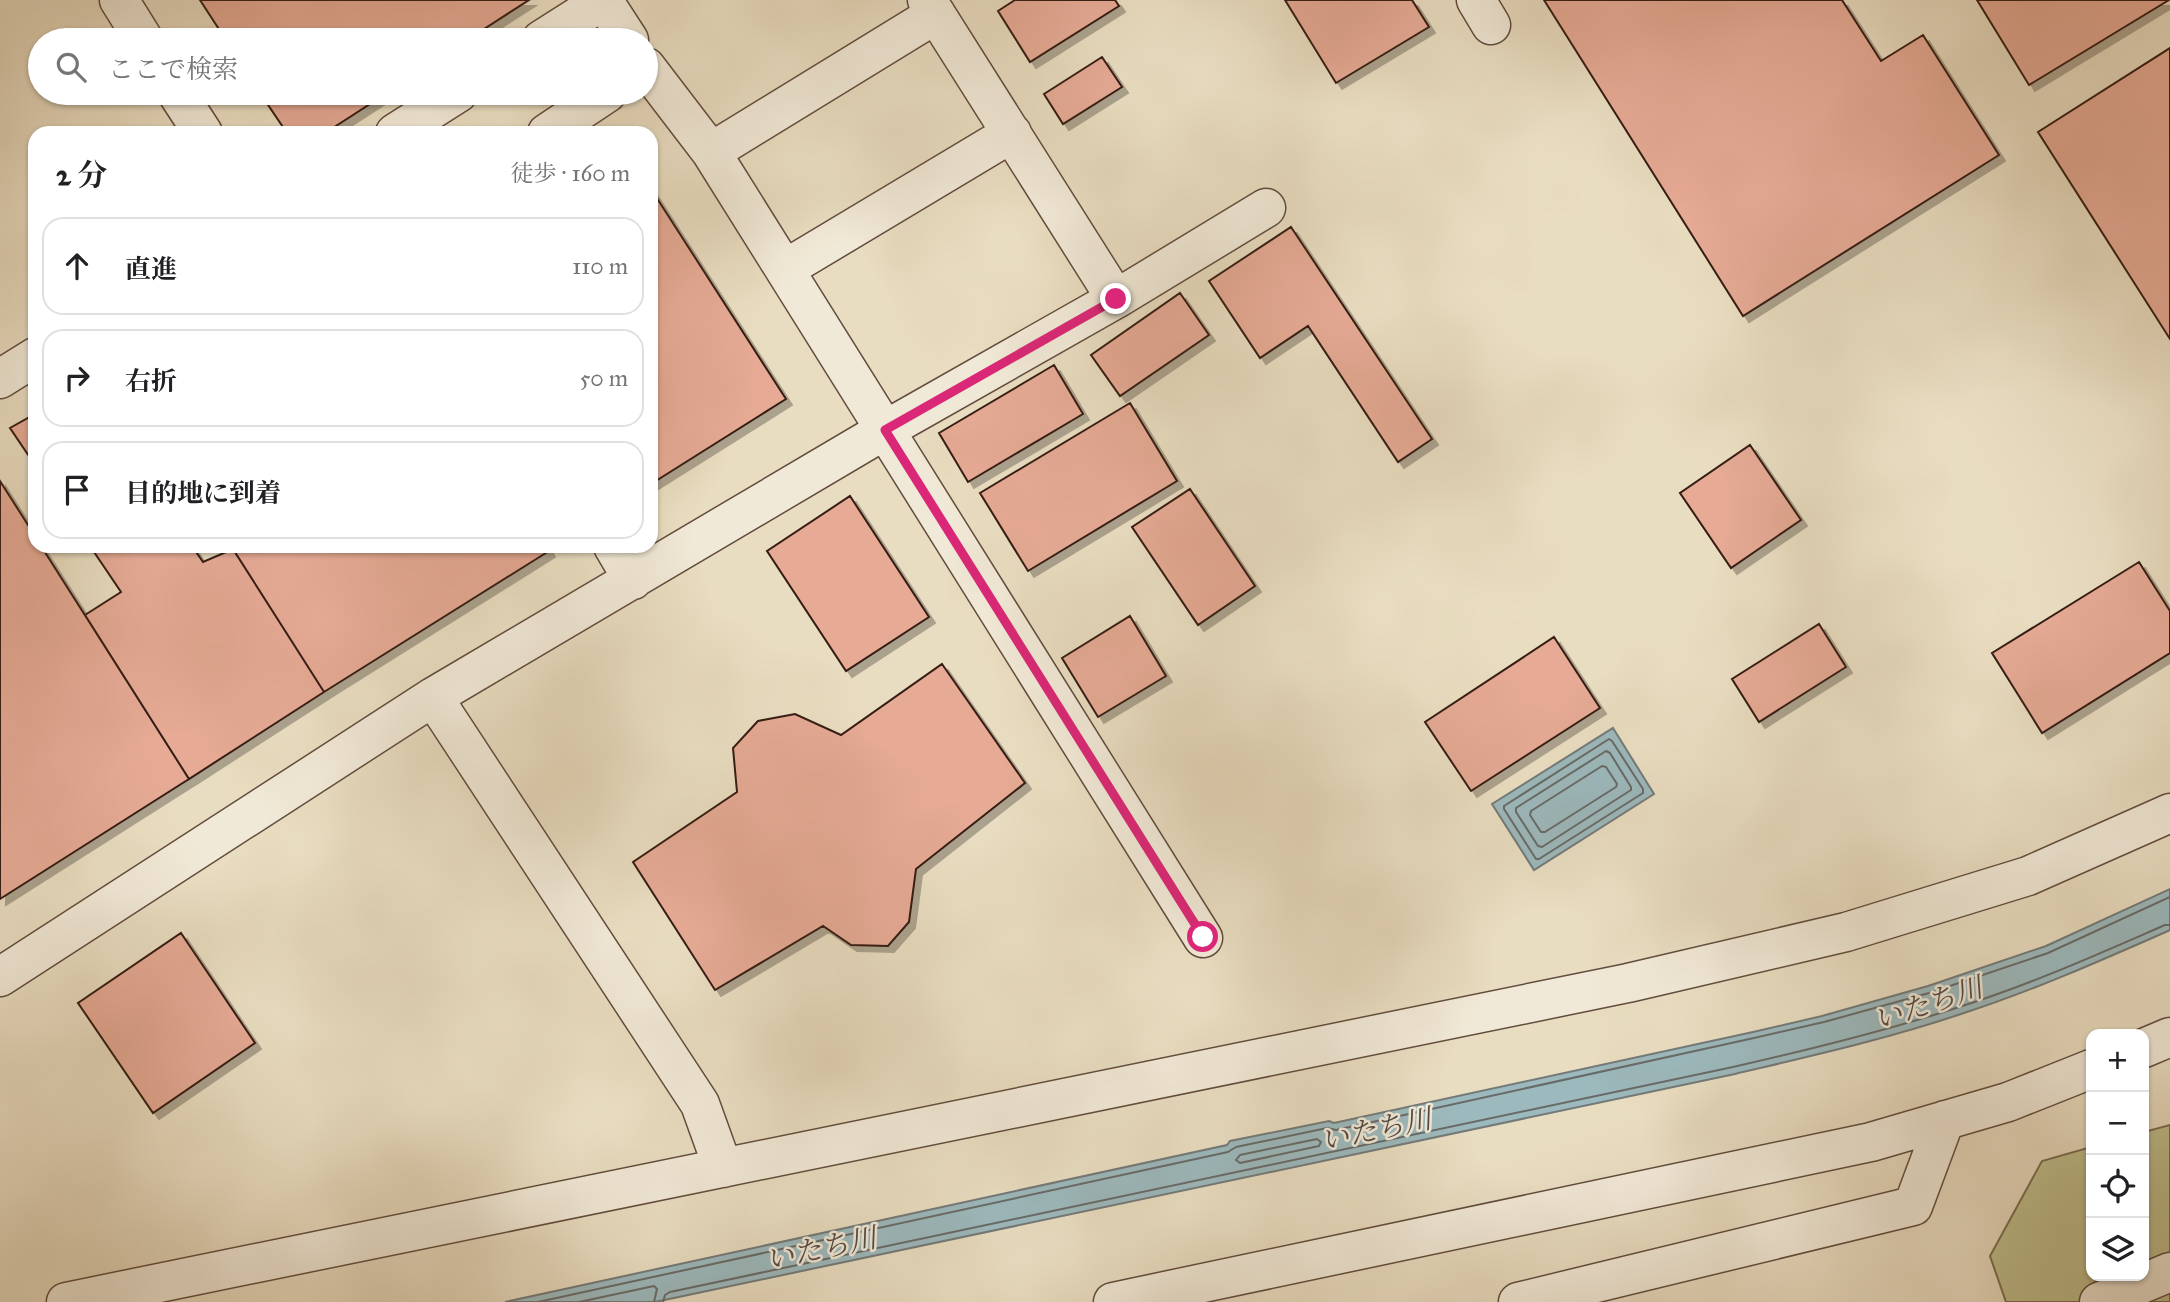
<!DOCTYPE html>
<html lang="ja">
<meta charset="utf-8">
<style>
:root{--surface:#fff;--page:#f2f2f2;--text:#202124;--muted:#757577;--line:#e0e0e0}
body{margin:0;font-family:"IM FELL Great Primer","Noto Serif JP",serif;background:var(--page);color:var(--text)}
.controls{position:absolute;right:21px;bottom:21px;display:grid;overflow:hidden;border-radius:14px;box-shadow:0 2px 5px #0004}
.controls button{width:63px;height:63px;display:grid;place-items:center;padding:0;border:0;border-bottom:2px solid var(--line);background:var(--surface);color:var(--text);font:35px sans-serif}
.stop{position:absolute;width:21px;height:21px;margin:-16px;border:5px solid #db2777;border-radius:50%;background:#fff}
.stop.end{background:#db2777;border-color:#fff;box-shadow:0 2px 7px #0008}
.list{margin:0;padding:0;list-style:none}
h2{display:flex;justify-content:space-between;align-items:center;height:91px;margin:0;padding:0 28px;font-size:30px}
h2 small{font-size:23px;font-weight:400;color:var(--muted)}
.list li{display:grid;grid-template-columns:46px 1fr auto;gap:21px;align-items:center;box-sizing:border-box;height:98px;margin:0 14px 14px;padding:0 14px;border:2px solid var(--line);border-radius:21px}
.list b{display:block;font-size:26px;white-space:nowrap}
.list em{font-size:23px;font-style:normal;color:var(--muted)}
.icon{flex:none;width:38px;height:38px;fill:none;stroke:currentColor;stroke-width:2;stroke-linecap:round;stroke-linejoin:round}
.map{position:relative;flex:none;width:2170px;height:1302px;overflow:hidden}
.search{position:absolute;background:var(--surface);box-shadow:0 2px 5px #0004;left:28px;top:28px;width:630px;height:77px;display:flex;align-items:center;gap:18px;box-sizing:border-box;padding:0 24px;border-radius:38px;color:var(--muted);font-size:26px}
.panel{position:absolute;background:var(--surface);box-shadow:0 2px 5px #0004;left:28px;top:126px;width:630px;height:427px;border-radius:21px}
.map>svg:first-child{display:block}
.green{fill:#bfbe8d;stroke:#7a6d50;stroke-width:2}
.water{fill:#9cb9bd;stroke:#737a79;stroke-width:2}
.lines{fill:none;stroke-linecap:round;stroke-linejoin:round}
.shore{stroke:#686a68;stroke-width:2}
.building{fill:#e6aa95;stroke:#351c12;stroke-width:2;filter:url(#shadow)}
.minor-casing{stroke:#624c3e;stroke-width:41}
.minor{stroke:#f1e9d7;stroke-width:38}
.route{stroke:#db2777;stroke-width:9}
.labels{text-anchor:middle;stroke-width:5;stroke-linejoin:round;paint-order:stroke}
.water-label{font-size:28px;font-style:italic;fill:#544b45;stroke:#f1e9d7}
</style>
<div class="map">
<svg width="2170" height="1302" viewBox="0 0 2170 1302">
<defs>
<filter id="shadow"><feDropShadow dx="6" dy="6" stdDeviation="0" flood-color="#0004"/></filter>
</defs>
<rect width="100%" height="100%" fill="#e9ddc1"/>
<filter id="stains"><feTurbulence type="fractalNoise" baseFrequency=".00286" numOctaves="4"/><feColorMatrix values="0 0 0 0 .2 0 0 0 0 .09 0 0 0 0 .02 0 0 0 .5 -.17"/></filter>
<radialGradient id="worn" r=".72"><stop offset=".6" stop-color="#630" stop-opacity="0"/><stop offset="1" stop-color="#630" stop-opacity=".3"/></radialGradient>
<path class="green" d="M 2170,1125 L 2170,1302 L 2006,1302 L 1990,1256 L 2042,1161 L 2091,1147 L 2091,1276 L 2144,1276 L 2144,1132 Z"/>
<path class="water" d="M 1613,728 L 1654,794 L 1534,870 L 1492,804 Z
M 2170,889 L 2170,930 L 2168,931 C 2100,961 2032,991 1961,1014 C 1887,1039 1811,1056 1735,1074 L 655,1302 L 505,1302 L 1227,1145 L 1230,1141 L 1329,1121 L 1334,1123 L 1753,1032 L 1822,1016 L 1928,986 L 2046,946 Z"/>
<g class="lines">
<path class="shore" d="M 1609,739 L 1612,741 L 1643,789 L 1643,793 L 1539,859 L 1536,859 L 1504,809 L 1504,806 Z
M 1606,751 L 1610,753 L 1631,787 L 1631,790 L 1542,847 L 1538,846 L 1516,812 L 1516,808 Z
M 1602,766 L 1606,767 L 1617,784 L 1616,787 L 1545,832 L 1541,832 L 1530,815 L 1531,811 Z
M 1317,1139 L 1321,1142 L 1319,1146 L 1240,1163 L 1236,1160 L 1240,1155 Z
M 538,1302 L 1228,1152 L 1236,1147 L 1327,1128 L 1336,1130 L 1754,1038 L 1824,1022 L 1929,993 L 2048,953 L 2170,897
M 579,1302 L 654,1286 L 657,1289 L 654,1302
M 663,1302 L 665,1295 L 670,1292 L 1733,1067 C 1808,1050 1882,1032 1956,1008 C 2027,986 2096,955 2165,925 L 2170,925"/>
</g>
<path class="building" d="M 200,0 L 529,0 L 467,40 L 226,40 Z
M 1015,0 L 1115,0 L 1119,6 L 1030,62 L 998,11 Z
M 1285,0 L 1412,0 L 1429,27 L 1336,83 Z
M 1544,0 L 1842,0 L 1881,61 L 1923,35 L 1999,155 L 1743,316 Z
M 1977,0 L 2169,0 L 2029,85 Z
M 2170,48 L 2170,339 L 2038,132 Z
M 1102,57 L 1122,87 L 1063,124 L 1044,94 Z
M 260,93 L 387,93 L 325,133 L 287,133 Z
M 651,189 L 786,399 L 651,484 Z
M 1291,227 L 1432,439 L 1398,462 L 1308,326 L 1260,358 L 1209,281 Z
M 1180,293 L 1209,335 L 1120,396 L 1091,355 Z
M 1054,365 L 1083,414 L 968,482 L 939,433 Z
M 1130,403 L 1177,481 L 1028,571 L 980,493 Z
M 35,414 L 35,465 L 10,428 Z
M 1750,445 L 1801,520 L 1731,568 L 1680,493 Z
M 0,481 L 35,536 L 35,546 L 41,546 L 189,779 L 0,899 Z
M 1190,489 L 1255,586 L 1198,625 L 1132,527 Z
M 850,496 L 929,617 L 846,671 L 767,551 Z
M 90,546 L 192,546 L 203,562 L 233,549 L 324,692 L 189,779 L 85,615 L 121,592 Z
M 231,546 L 546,546 L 549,551 L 324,692 Z
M 2139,562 L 2170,611 L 2170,653 L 2042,733 L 1992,653 Z
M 1130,616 L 1166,676 L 1098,717 L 1062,658 Z
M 1819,624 L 1846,667 L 1759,722 L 1732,679 Z
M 1554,637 L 1600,708 L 1471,791 L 1425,722 Z
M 942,664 L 1025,783 L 916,869 L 909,922 L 888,946 L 851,945 L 823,926 L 715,990 L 633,862 L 737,792 L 733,748 L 758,721 L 795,714 L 841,735 Z
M 181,933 L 255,1043 L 153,1113 L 78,1003 Z"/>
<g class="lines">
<defs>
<path id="minor" d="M 119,0 L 144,40
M 603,0 L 629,40
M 927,0 L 1116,299
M 1476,0 L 1491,25
M 541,40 L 604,0
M 646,67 L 711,152 L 1203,938
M 177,93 L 203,133
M 395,133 L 458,93
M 547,133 L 607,93
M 711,152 L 936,14
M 785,269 L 1012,133
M 0,379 L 35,357
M 613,546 L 633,580
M 433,697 L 700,1104 L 723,1168
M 0,977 L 433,697 L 885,430 L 1116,299 L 1266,208
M 2144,1048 L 2170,1037
M 66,1302 L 1628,983 L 1846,932 L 2028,876 L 2170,813
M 1113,1302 L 1871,1142 L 2008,1102 L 2091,1069
M 1518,1302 L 1913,1206 L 1945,1120
M 2099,1302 L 2170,1272"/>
</defs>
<use href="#minor" class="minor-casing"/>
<use href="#minor" class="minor"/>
</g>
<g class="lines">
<path class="route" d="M 1116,299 L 885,430 L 1203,937"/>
</g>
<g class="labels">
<g class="water-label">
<text transform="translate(1928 1003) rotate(-18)" y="10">いたち川</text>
<text transform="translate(1376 1129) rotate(-12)" y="10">いたち川</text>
<text transform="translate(821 1248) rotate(-12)" y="10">いたち川</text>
</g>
</g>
<rect width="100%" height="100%" filter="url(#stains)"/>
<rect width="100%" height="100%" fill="url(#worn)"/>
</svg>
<div class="controls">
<button>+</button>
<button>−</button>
<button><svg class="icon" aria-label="locate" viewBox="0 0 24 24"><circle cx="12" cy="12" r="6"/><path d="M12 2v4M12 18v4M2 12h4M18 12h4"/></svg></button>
<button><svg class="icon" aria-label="layers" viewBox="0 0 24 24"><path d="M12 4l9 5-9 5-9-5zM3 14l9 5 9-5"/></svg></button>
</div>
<div class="stop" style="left:1203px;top:937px"></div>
<div class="stop end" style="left:1116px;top:299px"></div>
<div class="search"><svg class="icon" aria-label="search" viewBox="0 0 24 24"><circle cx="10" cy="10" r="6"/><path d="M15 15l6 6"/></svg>ここで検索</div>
<section class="panel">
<h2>2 分<small>徒歩 · 160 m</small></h2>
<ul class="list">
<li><svg class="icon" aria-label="ahead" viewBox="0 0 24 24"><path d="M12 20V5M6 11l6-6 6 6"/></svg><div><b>直進</b></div><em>110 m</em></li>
<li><svg class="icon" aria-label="right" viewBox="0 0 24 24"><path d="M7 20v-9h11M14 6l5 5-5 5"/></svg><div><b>右折</b></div><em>50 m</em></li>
<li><svg class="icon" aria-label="arrive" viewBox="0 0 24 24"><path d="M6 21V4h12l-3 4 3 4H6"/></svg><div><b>目的地に到着</b></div></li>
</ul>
</section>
</div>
